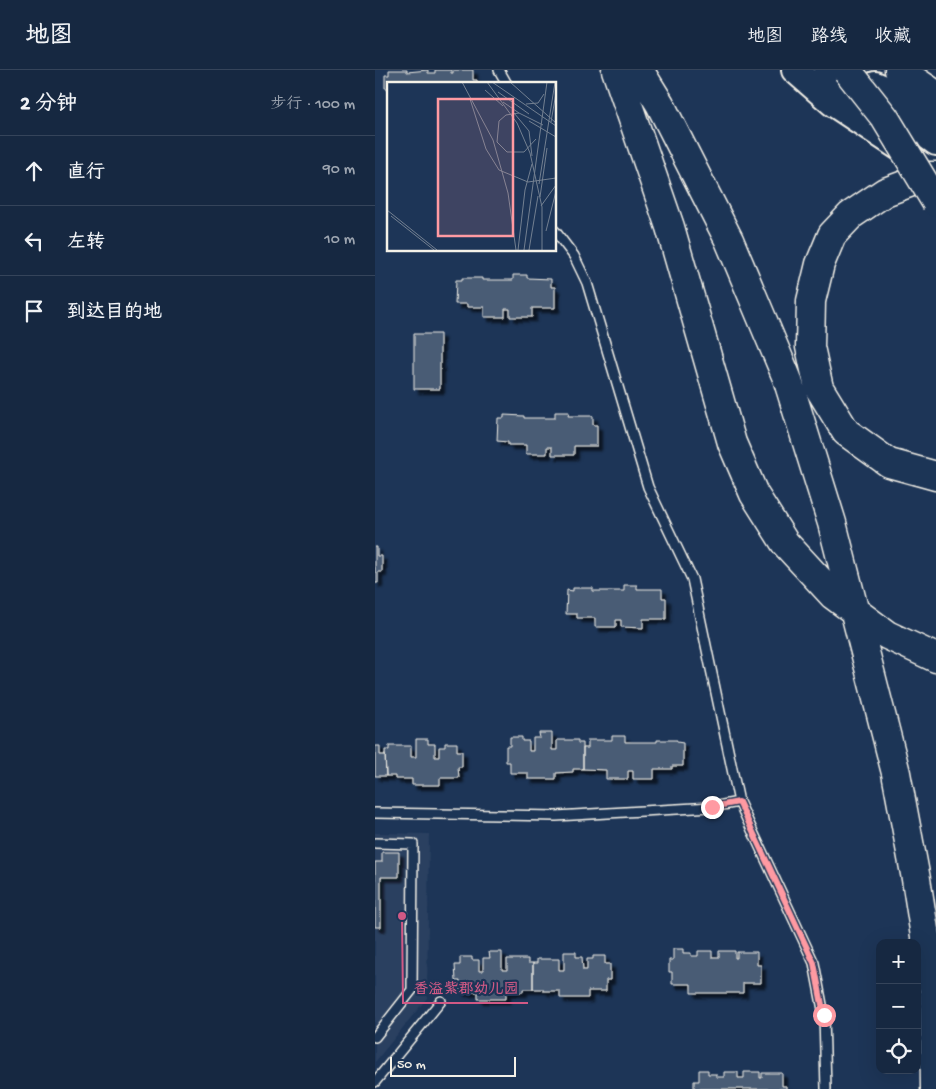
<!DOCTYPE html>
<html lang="zh">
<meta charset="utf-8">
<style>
:root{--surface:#162841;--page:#23344c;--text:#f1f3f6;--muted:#9ea6b1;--line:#35445a}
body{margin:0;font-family:"Gochi Hand","LXGW WenKai TC",sans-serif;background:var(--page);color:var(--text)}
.controls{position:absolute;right:15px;bottom:15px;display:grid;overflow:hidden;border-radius:10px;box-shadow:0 5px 20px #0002}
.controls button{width:45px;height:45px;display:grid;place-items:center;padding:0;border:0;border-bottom:1px solid var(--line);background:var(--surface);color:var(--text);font:25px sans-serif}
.scale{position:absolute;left:15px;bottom:12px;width:126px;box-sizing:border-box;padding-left:5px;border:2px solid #f4f1e8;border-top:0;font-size:14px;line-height:18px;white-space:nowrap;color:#f4f1e8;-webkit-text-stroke:4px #1d3557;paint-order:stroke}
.stop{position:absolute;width:15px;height:15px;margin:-11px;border:4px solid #ff9aa2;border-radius:50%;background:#fff}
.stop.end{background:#ff9aa2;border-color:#fff;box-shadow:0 1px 5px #0008}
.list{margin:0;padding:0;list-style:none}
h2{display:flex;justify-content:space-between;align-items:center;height:65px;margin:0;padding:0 20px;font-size:21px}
h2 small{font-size:16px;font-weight:400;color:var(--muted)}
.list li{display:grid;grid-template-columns:32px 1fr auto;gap:15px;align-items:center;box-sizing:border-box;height:70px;padding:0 20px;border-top:1px solid var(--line)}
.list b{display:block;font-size:19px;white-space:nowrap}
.list em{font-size:16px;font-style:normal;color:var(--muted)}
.icon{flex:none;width:28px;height:28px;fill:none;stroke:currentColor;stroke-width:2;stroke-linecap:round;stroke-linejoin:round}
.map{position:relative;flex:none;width:561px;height:1019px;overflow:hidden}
header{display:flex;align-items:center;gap:30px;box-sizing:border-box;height:70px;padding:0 25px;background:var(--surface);border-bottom:1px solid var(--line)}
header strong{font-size:24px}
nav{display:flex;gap:28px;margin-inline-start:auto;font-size:18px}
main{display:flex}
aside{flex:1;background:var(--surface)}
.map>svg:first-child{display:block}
.built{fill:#2a4060}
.building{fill:#485b74;stroke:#f4f1e8;filter:url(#shadow)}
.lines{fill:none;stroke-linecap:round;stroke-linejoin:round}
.lane-casing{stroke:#f4f1e8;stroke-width:12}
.primary-casing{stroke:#f4f1e8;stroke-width:30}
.highway-casing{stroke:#f4f1e8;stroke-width:31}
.lane{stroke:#1d3557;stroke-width:9}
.primary{stroke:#1d3557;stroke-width:26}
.highway{stroke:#1d3557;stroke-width:28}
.highway-bridge-casing{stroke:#f4f1e8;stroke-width:31;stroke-linecap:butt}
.highway-bridge{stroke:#1d3557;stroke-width:28}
.route{stroke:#ff9aa2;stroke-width:6}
.inset-road{fill:none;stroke:#738091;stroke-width:1}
.view{fill:#ff9aa2;fill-opacity:0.15;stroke:#ff9aa2;stroke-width:2.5}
.inset-edge{fill:none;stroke:#f4f1e8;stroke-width:2.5}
.leader{fill:none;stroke:#d15985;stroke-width:2}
.callout-dot{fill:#d15985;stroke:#1d3557;stroke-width:2}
.callout-label{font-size:15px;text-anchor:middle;font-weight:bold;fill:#d15985;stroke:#1d3557;stroke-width:4.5;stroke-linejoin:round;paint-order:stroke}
</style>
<header>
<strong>地图</strong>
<nav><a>地图</a><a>路线</a><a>收藏</a></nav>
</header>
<main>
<aside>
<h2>2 分钟<small>步行 · 100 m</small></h2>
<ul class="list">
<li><svg class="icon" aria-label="ahead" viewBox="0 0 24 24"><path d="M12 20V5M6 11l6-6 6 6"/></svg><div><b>直行</b></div><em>90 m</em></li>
<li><svg class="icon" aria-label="left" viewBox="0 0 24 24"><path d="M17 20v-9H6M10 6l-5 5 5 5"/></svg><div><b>左转</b></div><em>10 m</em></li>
<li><svg class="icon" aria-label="arrive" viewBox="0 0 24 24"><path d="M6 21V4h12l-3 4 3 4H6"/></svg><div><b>到达目的地</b></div></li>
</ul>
</aside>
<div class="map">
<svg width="561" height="1019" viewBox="0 0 561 1019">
<defs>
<filter id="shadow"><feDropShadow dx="4.5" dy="4.5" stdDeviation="1" flood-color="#0009"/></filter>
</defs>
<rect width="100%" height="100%" fill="#1d3557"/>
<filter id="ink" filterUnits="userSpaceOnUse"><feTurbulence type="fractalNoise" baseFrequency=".02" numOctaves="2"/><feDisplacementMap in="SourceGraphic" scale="10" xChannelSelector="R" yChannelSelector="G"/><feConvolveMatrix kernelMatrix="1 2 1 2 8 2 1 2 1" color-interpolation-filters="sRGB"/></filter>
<g filter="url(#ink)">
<path class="built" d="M 0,763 L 54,764 L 52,928 L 0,992 Z"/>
<path class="building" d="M 14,0 L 32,0 L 32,2 L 53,0 L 53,3 L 60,3 L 60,0 L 76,0 L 76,3 L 78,3 L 78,0 L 98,0 L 98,10 L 102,10 L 102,14 L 14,14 L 13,29 L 13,18 L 10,18 L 10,5 L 14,5 Z
M 138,205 L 152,205 L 152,208 L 176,209 L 176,217 L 180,217 L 180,238 L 157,238 L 157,247 L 135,247 L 135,239 L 130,239 L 130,247 L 109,247 L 109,237 L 92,237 L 92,234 L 80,234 L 81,210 L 87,210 L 87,208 L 107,208 L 107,210 L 138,210 Z
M 39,264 L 65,264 L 65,319 L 39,319 Z
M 180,342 L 194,342 L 193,346 L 218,346 L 218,355 L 222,355 L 222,376 L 199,376 L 199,385 L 177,385 L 177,377 L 172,377 L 172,384 L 151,384 L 151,375 L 133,375 L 133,372 L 122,371 L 123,348 L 129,348 L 129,345 L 149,346 L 149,348 L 180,348 Z
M 0,477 L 2,477 L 2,486 L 7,486 L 7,502 L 3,502 L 3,513 L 0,513 Z
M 249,515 L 262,515 L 262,519 L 287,519 L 287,528 L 291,528 L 291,549 L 268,549 L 268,558 L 246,557 L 246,550 L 241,550 L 241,557 L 220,557 L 220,548 L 202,548 L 202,544 L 191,544 L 192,520 L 198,521 L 198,518 L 218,518 L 218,521 L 249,521 Z
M 164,663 L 177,663 L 177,680 L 182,680 L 182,670 L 203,670 L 203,673 L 208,673 L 208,699 L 198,699 L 198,702 L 181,703 L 181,709 L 153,709 L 153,703 L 135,703 L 135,692 L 131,692 L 131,676 L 135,676 L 135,667 L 147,667 L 147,671 L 154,671 L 154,681 L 158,681 L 158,668 L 165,668 Z
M 237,666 L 250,666 L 250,672 L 282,672 L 282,670 L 302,670 L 302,672 L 308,673 L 308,696 L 297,696 L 297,699 L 279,699 L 279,709 L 258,709 L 258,701 L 253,701 L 253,709 L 231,709 L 231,700 L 208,699 L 208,678 L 213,678 L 213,670 L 237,670 Z
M 41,669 L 53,669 L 53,674 L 60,674 L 60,687 L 64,687 L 64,677 L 70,677 L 70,673 L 82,673 L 82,681 L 87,681 L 87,697 L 83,697 L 84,708 L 65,708 L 65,715 L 37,715 L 37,709 L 20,709 L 20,706 L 11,706 L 10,680 L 14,680 L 14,676 L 36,676 L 36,687 L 41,687 Z
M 0,676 L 5,676 L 5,685 L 10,685 L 11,706 L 0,706 Z
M 7,782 L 24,782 L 24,807 L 6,807 L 6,857 L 0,857 L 0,792 L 7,792 Z
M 298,879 L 308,879 L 308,883 L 316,883 L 316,886 L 323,886 L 323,881 L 337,881 L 337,887 L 344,887 L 344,881 L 360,881 L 360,888 L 362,888 L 362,882 L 382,882 L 382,895 L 386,895 L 386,913 L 368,913 L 368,923 L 316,923 L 316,914 L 297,914 L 297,902 L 294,902 L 294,890 L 298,890 Z
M 114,882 L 127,882 L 127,900 L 132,900 L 132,889 L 153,889 L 153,893 L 158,893 L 158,919 L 148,919 L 148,922 L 131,922 L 131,929 L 103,929 L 103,922 L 85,922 L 85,911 L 81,911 L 80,895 L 85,895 L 85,887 L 97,887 L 97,890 L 104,890 L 104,901 L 108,901 L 108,888 L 115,888 Z
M 189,882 L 201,882 L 201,887 L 207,887 L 208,900 L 212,900 L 212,889 L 218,889 L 218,886 L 230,886 L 230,894 L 235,894 L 235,910 L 231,910 L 231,921 L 213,921 L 213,928 L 185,928 L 185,921 L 168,921 L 168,919 L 158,919 L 158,893 L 162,893 L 162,889 L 184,889 L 184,900 L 189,900 Z
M 324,1000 L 333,1000 L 333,1004 L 341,1004 L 341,1007 L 349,1007 L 349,1002 L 363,1002 L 363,1008 L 369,1008 L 369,1002 L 385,1002 L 385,1008 L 387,1008 L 387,1003 L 407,1003 L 407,1016 L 411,1016 L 411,1019 L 319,1019 L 319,1011 L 324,1011 Z"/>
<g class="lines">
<defs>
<path id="lane" d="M 124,0 L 132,14
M 180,161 L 199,186 L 212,213 L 273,417 L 317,509 L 364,732 L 439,893 L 449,945 L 451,1019
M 0,743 L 181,746 L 337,737 L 364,732
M 0,773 L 38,774 L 37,920 L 0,967
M 0,1012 L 66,931"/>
<path id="primary" d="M 420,0 L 458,33 L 532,82
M 453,0 L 535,53 L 561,72
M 500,15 L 543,34 L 561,47"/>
<path id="highway" d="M 241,0 L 295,157 L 357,373 L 379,424 L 410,473 L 458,525 L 512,565 L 561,588
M 264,0 L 285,34 L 354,170 L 412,308 L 457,453 L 521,703 L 541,809 L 561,936
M 524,0 L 561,25
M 561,106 L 553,106 L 510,122 L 476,145 L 457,165 L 445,194 L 436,231 L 435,277 L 444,318 L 471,362 L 514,393 L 561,406
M 559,919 L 560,1019"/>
</defs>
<use href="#lane" class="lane-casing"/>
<use href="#primary" class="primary-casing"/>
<use href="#highway" class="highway-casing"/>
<use href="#lane" class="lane"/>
<use href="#primary" class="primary"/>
<use href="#highway" class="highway"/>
<defs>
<path id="highway-bridge" d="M 472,0 L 510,48 L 561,132"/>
</defs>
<use href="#highway-bridge" class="highway-bridge-casing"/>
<use href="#highway-bridge" class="highway-bridge"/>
</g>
</g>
<g class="lines" filter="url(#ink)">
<path class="route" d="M 337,737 L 364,732 L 439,893 L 449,945"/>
</g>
<g transform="translate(12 12)">
<rect width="169" height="169" fill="#1d3557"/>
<path class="inset-road" d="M 75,0 L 106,58 L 121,111 L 129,168M 100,0 L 130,41 L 143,71 L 155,125 L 155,168M 105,0 L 169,44M 123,0 L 169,41M 98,8 L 116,24M 111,10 L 142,32M 83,17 L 99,67 L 112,88 L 141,100 L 169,96M 116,20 L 132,31M 139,22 L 151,21 L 157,12M 127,31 L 142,49 L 145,74M 142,39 L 169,55M 164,40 L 169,11M 149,57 L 137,70 L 120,70 L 110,60 L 112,39 L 119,33 L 132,31 L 156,43M 152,102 L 168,0M 153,115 L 160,66M 154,124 L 169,103M 0,128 L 50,168M 4,134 L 47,168M 159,149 L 169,109M 131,168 L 138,108 L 145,82M 137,168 L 160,0M 142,168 L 151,114"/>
<path class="view" d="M 51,17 L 126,17 L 126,154 L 51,154 Z"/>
<rect width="169" height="169" class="inset-edge"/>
</g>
<path class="leader" d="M27 846L28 933H153"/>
<circle class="callout-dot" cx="27" cy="846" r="5"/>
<g class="callout-label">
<text x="91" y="923">香溢紫郡幼儿园</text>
</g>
</svg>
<div class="controls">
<button>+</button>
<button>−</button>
<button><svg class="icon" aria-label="locate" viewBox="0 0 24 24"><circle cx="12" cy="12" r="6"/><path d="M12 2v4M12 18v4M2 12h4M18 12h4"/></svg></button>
</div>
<div class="scale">50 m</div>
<div class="stop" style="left:449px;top:945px"></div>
<div class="stop end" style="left:337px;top:737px"></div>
</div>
</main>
